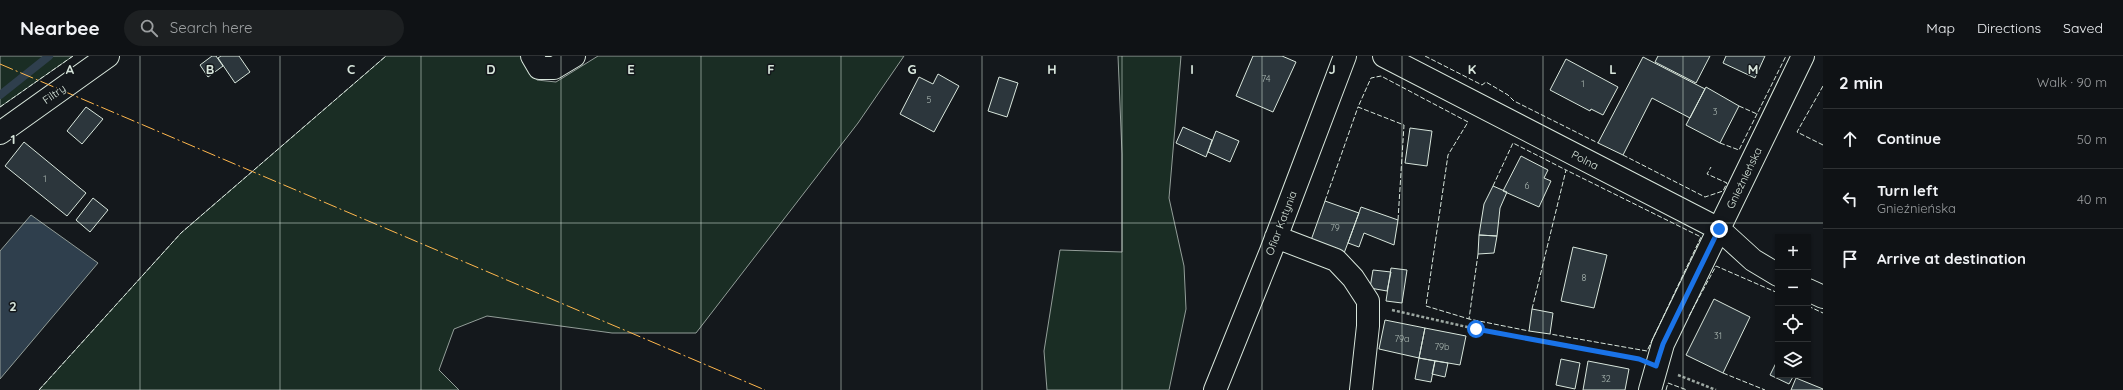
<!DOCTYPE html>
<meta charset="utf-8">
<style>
:root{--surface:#0f1215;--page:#1d2022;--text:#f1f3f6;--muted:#9b9ea0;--line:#2f3234}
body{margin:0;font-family:Quicksand,sans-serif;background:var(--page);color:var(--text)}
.controls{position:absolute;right:12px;bottom:12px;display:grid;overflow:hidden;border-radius:0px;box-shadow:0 1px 3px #0004}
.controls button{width:36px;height:36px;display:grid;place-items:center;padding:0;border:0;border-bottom:1px solid var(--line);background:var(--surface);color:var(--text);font:20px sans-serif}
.stop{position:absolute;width:12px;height:12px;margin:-9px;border:3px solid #1a73e8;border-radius:50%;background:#fff}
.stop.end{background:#1a73e8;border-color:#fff;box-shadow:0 1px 4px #0008}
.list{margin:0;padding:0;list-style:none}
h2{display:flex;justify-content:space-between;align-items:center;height:52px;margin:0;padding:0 16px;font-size:17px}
h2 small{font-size:13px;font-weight:400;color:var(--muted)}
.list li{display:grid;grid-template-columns:26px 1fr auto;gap:12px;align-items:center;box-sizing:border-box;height:60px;padding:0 16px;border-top:1px solid var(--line)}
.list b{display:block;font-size:15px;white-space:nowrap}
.list p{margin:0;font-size:13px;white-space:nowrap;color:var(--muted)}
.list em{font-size:13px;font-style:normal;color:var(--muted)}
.icon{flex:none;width:22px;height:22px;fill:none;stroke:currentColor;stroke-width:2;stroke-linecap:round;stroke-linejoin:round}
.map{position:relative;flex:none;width:1823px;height:334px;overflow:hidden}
header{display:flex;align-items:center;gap:24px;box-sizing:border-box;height:56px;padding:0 20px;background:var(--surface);border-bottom:1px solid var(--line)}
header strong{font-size:19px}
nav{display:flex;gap:22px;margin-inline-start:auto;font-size:14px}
.search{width:280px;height:36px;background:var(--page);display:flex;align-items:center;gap:10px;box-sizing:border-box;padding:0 14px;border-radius:22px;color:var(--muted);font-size:15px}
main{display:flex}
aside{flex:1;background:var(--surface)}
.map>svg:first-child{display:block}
.green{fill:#1a2d24;stroke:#939e99}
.water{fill:#2f3f4d;stroke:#939e99}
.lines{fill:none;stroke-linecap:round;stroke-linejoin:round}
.stream{stroke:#2f3f4d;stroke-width:8}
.building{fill:#2c363c;stroke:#d8e6dc}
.minor-casing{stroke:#d8e6dc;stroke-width:24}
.path{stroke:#9da8a2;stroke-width:2.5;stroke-dasharray:3 2;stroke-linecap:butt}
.minor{stroke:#14181c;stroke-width:22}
.fence{stroke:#d8e6dc;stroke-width:1;stroke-dasharray:5 2;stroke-linecap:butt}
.power{stroke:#ffb74d;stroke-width:1;stroke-dasharray:14 3 2 3;stroke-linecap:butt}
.route{stroke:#1a73e8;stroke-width:5}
.grid{fill:none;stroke:#d8e6dc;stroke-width:1;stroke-opacity:0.55}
.labels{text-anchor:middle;stroke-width:3;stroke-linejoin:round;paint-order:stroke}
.number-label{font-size:9px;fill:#adbab4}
.street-label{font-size:11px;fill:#d8e6dc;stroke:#14181c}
.grid-label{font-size:13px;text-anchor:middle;font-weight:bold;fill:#d8e6dc;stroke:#14181c;stroke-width:3;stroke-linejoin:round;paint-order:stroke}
</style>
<header>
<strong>Nearbee</strong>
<div class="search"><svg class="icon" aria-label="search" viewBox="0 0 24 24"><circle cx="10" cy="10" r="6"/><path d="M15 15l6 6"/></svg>Search here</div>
<nav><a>Map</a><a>Directions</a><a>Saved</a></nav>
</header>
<main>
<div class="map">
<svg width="1823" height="334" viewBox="0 0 1823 334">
<rect width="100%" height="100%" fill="#14181c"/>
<path class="green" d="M 0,0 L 73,0 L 0,51 Z
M 386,0 L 521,0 L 537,24 L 556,26 L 598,0 L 904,0 L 858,67 L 696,277 L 612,277 L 487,260 L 454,273 L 439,314 L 459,334 L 39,334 L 181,177 Z
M 1118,0 L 1181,0 L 1169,142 L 1184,210 L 1186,253 L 1169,334 L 1047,334 L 1044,295 L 1060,194 L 1122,196 L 1122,98 Z"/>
<path class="water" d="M 31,159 L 98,207 L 0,323 L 0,195 Z"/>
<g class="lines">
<path class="stream" d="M 0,39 L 49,0"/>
</g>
<path class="building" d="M 212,0 L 216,0 L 223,10 L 208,21 L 200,9 Z
M 221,0 L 239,0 L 250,16 L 235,27 L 218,2 Z
M 1253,0 L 1282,0 L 1296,6 L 1273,56 L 1236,40 Z
M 1658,0 L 1710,0 L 1696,27 L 1655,6 Z
M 1726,0 L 1765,0 L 1755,22 L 1723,7 Z
M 1643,1 L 1705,33 L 1690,62 L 1652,42 L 1623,99 L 1598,87 Z
M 1566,3 L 1618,31 L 1603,59 L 1591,53 L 1590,55 L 1550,34 Z
M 938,18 L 959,30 L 934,76 L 900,58 L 919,21 L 933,28 Z
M 999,21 L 1018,27 L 1007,61 L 988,55 Z
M 1706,31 L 1739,50 L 1720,87 L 1686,69 Z
M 86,51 L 103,63 L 82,88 L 67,75 Z
M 1183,71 L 1212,84 L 1206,101 L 1176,87 Z
M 1410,72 L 1432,75 L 1427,110 L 1405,107 Z
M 1216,75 L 1239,85 L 1230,106 L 1208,96 Z
M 24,86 L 86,137 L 67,160 L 5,110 Z
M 1521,100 L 1548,114 L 1544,122 L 1551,125 L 1539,151 L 1503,135 Z
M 1493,130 L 1507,136 L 1500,152 L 1497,180 L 1479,179 L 1484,148 Z
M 93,142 L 108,154 L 90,176 L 76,164 Z
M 1325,145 L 1359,157 L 1343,200 L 1310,187 Z
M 1361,151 L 1398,164 L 1394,189 L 1364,177 L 1359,191 L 1348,187 Z
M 1479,179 L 1497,180 L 1494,197 L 1478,198 Z
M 1573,191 L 1607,199 L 1594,252 L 1561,245 Z
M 1391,212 L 1407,214 L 1402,247 L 1386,245 Z
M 1373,214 L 1391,216 L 1387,235 L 1370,232 Z
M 1714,243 L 1750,261 L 1723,317 L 1686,299 Z
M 1532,253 L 1553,257 L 1550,278 L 1529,275 Z
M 1385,264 L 1425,272 L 1419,302 L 1379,293 Z
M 1425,272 L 1466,280 L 1460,309 L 1419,302 Z
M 1419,302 L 1435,305 L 1431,326 L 1415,323 Z
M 1561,303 L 1580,307 L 1575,333 L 1556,329 Z
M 1778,303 L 1778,319 L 1794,319 L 1789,328 L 1770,319 Z
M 1435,305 L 1448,307 L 1445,321 L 1432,318 Z
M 1588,305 L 1629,313 L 1625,334 L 1583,334 Z
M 1796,322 L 1823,333 L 1823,334 L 1791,334 Z"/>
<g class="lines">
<defs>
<path id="minor" d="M 532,0 L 539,12 L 554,12 L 574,0
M 1384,0 L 1719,173 L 1753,204 L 1778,219
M 0,77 L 108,0
M 1276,181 L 1336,204 L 1353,222 L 1368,245 L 1368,270 L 1361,334
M 1808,234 L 1823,241
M 1215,334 L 1271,195 L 1345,0
M 1650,334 L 1663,288 L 1803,0"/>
</defs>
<use href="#minor" class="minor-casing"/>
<path class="path" d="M 1392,254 L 1476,273 L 1635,302
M 1678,319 L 1716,334"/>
<use href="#minor" class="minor"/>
<path class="fence" d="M 1425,0 L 1482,29 L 1486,26 L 1508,39 L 1514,45 L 1598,87
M 1823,30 L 1797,76 L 1823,89
M 1739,50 L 1757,58
M 0,51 L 73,0
M 1720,87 L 1739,94 L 1786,0
M 1623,99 L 1705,141 L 1723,135 L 1727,127 L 1707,118 L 1711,111
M 1493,130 L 1513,87 L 1566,114
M 1325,145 L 1358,51
M 1398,164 L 1404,69 L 1358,51 L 1371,22 L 1381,20 L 1468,66 L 1448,99 L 1426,250 L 1469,263
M 1478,198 L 1469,263 L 1529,275
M 1808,250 L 1823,257
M 1532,253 L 1566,114 L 1701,181 L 1647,295 L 1550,278
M 1689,260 L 1716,210 L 1778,237
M 1723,317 L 1765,334
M 39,334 L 181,177 L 386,0
M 1666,334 L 1668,327 L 1687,334"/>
<path class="power" d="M 0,8 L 765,334"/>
</g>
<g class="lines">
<path class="route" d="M 1476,273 L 1639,303 L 1656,310 L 1663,288 L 1719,173"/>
</g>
<path class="grid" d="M 140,0 L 140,334M 280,0 L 280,334M 421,0 L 421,334M 561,0 L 561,334M 701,0 L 701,334M 841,0 L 841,334M 982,0 L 982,334M 1122,0 L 1122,334M 1262,0 L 1262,334M 1402,0 L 1402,334M 1543,0 L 1543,334M 1683,0 L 1683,334M 0,167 L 1823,167"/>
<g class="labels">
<g class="number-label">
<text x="1266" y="26">74</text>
<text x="1583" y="31">1</text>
<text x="929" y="47">5</text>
<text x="1715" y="59">3</text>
<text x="45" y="126">1</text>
<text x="1527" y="133">6</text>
<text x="1335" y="175">79</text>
<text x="1584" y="225">8</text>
<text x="1718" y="283">31</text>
<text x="1402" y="286">79a</text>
<text x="1442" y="294">79b</text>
<text x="1606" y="326">32</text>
</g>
<g class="street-label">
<text transform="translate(54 38) rotate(-35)" y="4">Filtry</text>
<text transform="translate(1585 104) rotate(27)" y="4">Polna</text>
<text transform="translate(1744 122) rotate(-64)" y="4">Gnieźnieńska</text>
<text transform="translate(1281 167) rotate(-69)" y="4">Ofiar Katynia</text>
</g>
</g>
<g class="grid-label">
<text x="70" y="18">A</text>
<text x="210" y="18">B</text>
<text x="351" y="18">C</text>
<text x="491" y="18">D</text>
<text x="631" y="18">E</text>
<text x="771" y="18">F</text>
<text x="912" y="18">G</text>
<text x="1052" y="18">H</text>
<text x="1192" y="18">I</text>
<text x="1332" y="18">J</text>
<text x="1472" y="18">K</text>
<text x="1613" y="18">L</text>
<text x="1753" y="18">M</text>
<text x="13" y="88">1</text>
<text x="13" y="255">2</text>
</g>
</svg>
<div class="controls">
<button>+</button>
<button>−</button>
<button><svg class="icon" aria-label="locate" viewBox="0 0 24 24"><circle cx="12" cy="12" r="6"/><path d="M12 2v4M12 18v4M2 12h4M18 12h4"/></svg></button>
<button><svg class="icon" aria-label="layers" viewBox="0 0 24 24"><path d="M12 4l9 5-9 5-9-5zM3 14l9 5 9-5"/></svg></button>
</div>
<div class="stop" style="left:1476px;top:273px"></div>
<div class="stop end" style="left:1719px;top:173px"></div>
</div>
<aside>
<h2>2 min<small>Walk · 90 m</small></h2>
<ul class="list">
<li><svg class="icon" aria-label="ahead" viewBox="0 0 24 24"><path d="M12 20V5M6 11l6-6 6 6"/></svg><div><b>Continue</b></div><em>50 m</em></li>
<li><svg class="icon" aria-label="left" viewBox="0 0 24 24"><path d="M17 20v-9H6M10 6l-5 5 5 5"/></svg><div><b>Turn left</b><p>Gnieźnieńska</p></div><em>40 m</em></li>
<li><svg class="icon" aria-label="arrive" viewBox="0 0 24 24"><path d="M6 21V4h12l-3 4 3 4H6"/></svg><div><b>Arrive at destination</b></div></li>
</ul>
</aside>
</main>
